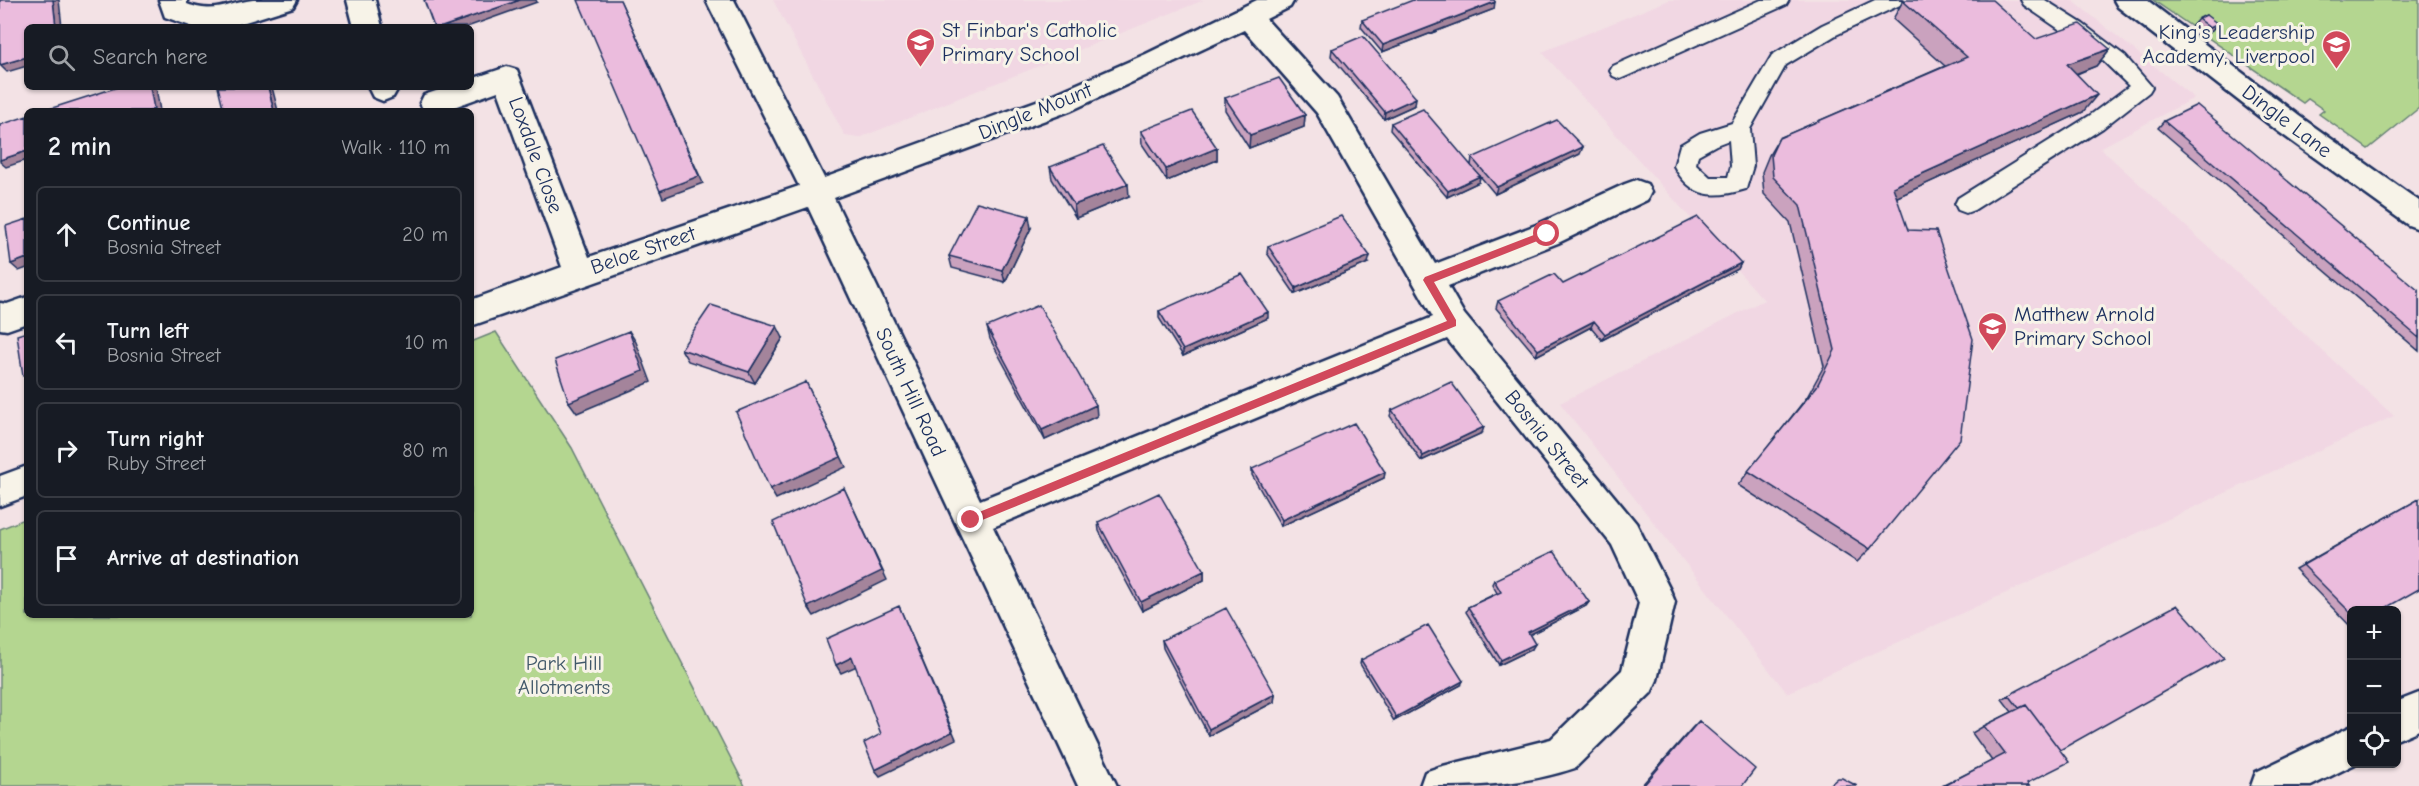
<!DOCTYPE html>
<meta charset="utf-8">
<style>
:root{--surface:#171b24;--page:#20242c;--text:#f1f3f6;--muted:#9ea1a6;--line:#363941}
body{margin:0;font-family:"Comic Neue",sans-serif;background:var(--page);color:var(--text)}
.controls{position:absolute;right:18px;bottom:18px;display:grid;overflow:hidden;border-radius:9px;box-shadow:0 2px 4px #0004}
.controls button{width:54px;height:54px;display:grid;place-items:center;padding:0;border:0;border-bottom:2px solid var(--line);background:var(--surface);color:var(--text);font:30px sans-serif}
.stop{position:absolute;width:18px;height:18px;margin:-14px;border:4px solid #d1495b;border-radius:50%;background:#fff}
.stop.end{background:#d1495b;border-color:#fff;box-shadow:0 2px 6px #0008}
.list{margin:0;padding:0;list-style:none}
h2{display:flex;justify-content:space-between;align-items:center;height:78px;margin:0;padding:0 24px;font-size:26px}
h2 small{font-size:20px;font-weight:400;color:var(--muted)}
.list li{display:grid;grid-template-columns:39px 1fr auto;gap:18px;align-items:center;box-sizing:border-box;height:96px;margin:0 12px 12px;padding:0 12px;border:2px solid var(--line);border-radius:9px}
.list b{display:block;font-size:22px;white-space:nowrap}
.list p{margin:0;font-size:20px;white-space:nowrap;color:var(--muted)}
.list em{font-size:20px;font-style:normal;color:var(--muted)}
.icon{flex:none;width:33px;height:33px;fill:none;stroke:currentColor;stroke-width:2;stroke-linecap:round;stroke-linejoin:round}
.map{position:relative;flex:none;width:2419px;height:786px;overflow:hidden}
.search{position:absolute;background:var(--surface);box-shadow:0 2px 4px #0004;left:24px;top:24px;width:450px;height:66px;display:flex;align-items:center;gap:15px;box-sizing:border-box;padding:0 21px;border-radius:9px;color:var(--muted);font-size:22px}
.panel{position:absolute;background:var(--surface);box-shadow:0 2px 4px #0004;left:24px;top:108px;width:450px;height:510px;border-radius:9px}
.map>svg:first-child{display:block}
.built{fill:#f1d7e3}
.green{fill:#b4d690;stroke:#688277;stroke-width:1.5}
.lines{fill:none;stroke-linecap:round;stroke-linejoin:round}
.lane-casing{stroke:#1b2f5e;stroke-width:4}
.street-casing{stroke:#1b2f5e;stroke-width:5}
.lane{fill:#f7f3e8;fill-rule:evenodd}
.street{fill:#f7f3e8;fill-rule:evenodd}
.wall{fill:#caa2be;stroke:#1b2f5e;stroke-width:1.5}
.shaded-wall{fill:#a4849b;stroke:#1b2f5e;stroke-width:1.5}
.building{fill:#ebbcdd;stroke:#1b2f5e;stroke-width:1.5}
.route{fill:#d1495b}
.labels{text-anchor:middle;stroke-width:6;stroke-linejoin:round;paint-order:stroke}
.poi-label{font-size:21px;fill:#1b2f5e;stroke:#f7f3e8;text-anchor:start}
.street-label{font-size:21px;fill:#1b2f5e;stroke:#f7f3e8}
.park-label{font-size:21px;fill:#41596a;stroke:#f7f3e8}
</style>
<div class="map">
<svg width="2419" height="786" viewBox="0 0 2419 786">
<rect width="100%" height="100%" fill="#f3e2e5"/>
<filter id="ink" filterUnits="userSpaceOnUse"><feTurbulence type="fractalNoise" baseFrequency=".0167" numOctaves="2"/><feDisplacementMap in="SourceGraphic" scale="12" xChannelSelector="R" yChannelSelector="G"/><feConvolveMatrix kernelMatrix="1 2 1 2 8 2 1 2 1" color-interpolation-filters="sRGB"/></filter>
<g filter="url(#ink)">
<path class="built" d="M 773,0 L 1204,0 L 859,138 L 845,136 Z
M 1669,0 L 2072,0 L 2194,98 L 2100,148 L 2394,416 L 1787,693 L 1560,403 L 1764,300 L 1542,52 Z"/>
<path class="green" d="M 2153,0 L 2419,0 L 2419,108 L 2368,149 L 2319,114 L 2324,110 L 2308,99 L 2303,103 Z
M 496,332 L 572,448 L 745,786 L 0,786 L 0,529 L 27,518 L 27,615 L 471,615 L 471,342 Z"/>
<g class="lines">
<defs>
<path id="lane" d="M 1761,0 L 1789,0 L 1786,5 L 1627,76 L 1620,79 L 1613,76 L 1610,71 L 1613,66 Z
M 1875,0 L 1903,0 L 1900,5 L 1836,35 L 1786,65 L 1750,129 L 1753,166 L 1746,189 C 1714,199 1691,198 1674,166 L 1680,145 L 1700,133 L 1732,123 L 1772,55 L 1822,25 ZM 1729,140 L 1731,166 L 1728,177 L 1710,177 L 1696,164 L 1698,155 L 1716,145 Z
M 2021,0 L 2045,0 L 2083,24 L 2125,56 L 2152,87 L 2149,92 L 2103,128 L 1974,210 L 1966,213 L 1958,210 L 1955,204 L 1958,198 L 2089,116 L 2129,86 L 2097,55 L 2024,5 Z"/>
<path id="street" d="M 159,0 L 187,0 L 187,4 C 217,15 227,3 253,0 C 267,0 282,0 297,0 L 293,7 L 229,27 L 193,27 L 165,17 Z
M 347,0 L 375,0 L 382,27 L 354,27 Z
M 706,0 L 734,0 L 824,178 L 1050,96 L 1146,54 L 1257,0 L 1294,0 L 1290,7 L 1266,19 L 1337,97 L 1435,264 L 1536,225 L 1625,184 L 1636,180 L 1647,184 L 1651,192 L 1647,200 L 1558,243 L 1448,286 L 1464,314 L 1636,523 L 1670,590 L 1675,602 L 1657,680 L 1651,693 L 1575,768 C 1521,786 1476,786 1420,786 L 1425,772 L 1439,767 L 1551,739 L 1622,670 L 1639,603 L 1612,545 L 1447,339 L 993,527 L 1117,786 L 1078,786 L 808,207 L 471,326 L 471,300 L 562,267 L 498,91 L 443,111 L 424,111 L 420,103 L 424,95 L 448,87 L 471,87 L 471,79 L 507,67 L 517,70 L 589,257 L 799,186 ZM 1244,30 L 1317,113 L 1433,317 L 980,500 L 834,198 L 1070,111 Z
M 2114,0 L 2147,0 L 2299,116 L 2419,201 L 2419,229 L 2408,225 L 2279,132 L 2118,7 Z
M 368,87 L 396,87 L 397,90 L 393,97 L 383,101 L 373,97 Z
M 27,297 L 27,323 L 7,330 L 0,329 L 0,303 L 7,304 Z
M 27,466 L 27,496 L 0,506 L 0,476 Z
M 2419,693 L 2419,730 L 2396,740 L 2396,702 Z
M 2352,726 L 2352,764 L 2355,764 L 2311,786 L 2251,786 L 2256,772 Z"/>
</defs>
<use href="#lane" class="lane-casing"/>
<use href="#street" class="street-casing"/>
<use href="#lane" class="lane"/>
<use href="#street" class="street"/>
</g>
<path class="wall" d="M 1903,1 L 2036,39 L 2110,49 L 2096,66 L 2077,74 L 2083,112 L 1897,197 L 1870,549 L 1857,562 L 1738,485 L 1807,397 L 1824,366 L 1790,222 L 1764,194 L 1762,172 L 1769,155 L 1779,138 L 1945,66 L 1893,19 Z
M 1494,9 L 1382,52 L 1361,27 L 1362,20 Z
M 2206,15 L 2212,31 L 2204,35 L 2192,26 L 2198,19 Z
M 1332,49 L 1415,105 L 1384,119 L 1331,56 Z
M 1225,98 L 1305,115 L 1304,127 L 1249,148 L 1225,110 Z
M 2164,121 L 2419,291 L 2419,351 L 2158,128 Z
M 1391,123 L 1471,165 L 1472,158 L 1580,154 L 1495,194 L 1480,176 L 1479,182 L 1447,197 L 1390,130 Z
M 1141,131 L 1217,148 L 1217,160 L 1167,181 L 1142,144 Z
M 1050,167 L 1129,196 L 1076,218 L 1052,179 Z
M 1031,228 L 1005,282 L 952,268 L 949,256 Z
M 1268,246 L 1368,263 L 1295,294 L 1267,253 Z
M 1741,263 L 1738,269 L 1602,340 L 1591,327 L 1536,356 L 1496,308 L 1498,301 L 1563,284 Z
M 1159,311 L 1268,318 L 1183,356 L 1159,318 Z
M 987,327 L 1097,416 L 1045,440 L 990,339 Z
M 783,338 L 755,383 L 688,361 L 681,349 Z
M 1392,410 L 1482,433 L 1421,461 L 1390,416 Z
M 1252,469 L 1385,472 L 1384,478 L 1281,526 L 1252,475 Z
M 2419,499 L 2352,610 L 2352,628 L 2295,569 Z
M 1098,522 L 1204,571 L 1204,580 L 1142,611 L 1099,531 Z
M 1494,580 L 1589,602 L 1586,606 L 1529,635 L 1532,649 L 1499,665 L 1466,612 L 1468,607 L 1497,593 L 1492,584 Z
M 1162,640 L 1275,694 L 1274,702 L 1209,736 L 1163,648 Z
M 1361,660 L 1461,685 L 1394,721 L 1360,664 Z
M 2009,695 L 2060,750 L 2027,783 L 2029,786 L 1942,786 L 1992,761 L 1972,733 L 1984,726 L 2012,712 L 2002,699 Z
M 1699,721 L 1742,786 L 1641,786 L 1692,728 Z"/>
<path class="shaded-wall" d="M 53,0 L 59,0 L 62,27 L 56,27 Z
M 520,0 L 536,0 L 537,2 L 467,27 L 442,27 Z
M 620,0 L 703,183 L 663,198 L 660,191 Z
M 1495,2 L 1494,9 L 1382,52 L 1383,45 Z
M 2218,24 L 2212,31 L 2204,35 L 2210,28 Z
M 2110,49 L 2096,66 L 2054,82 L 2067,64 Z
M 27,57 L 27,66 L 7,72 L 0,65 Z
M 150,87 L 156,87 L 160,111 L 149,111 Z
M 268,87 L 272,87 L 278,111 L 274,111 Z
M 2097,95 L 2083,112 L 1882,204 L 1893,187 Z
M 1416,98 L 1415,105 L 1384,119 L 1385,112 Z
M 1305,115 L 1304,127 L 1249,148 L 1250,135 Z
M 1583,147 L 1580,154 L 1495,194 L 1497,187 Z
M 1217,148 L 1217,160 L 1167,181 L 1166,169 Z
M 27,151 L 27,160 L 6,167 L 0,162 L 0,160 Z
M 1480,176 L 1479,182 L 1447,197 L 1448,191 Z
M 1128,184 L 1129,196 L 1076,218 L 1074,205 Z
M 1029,216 L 1031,228 L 1005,282 L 1002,270 Z
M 1370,256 L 1368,263 L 1295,294 L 1296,288 Z
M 27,258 L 27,268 L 19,271 L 11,264 Z
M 1741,263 L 1738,269 L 1602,340 L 1605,334 Z
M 1268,312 L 1268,318 L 1183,356 L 1183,350 Z
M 1594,321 L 1591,327 L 1536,356 L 1538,350 Z
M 777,326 L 783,338 L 755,383 L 749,372 Z
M 629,331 L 636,342 L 651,382 L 577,413 L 569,402 Z
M 806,382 L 846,467 L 776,499 L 770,489 Z
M 1096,405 L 1097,416 L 1045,440 L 1042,430 Z
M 1484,427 L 1482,433 L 1421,461 L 1423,456 Z
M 1385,472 L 1384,478 L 1281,526 L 1282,520 Z
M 844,488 L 887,580 L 814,616 L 808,607 Z
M 1204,571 L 1204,580 L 1142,611 L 1141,602 Z
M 1589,602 L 1586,606 L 1525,637 L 1528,632 Z
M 899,606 L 956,739 L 880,776 L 875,770 L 952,732 Z
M 1535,644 L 1532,649 L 1499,665 L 1501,660 Z
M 852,657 L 857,666 L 841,673 L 836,665 Z
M 1463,681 L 1461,685 L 1394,721 L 1396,717 Z
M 1275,694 L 1274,702 L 1209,736 L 1209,729 Z"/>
<path class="building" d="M 0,0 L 53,0 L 56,27 L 27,27 L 27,57 L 0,65 Z
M 424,0 L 520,0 L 442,27 L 434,27 Z
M 578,0 L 620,0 L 699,176 L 660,191 Z
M 1413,0 L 1494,0 L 1495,2 L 1383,45 L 1362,20 Z
M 1906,0 L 1992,0 L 2036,39 L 2080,24 L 2110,49 L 2067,64 L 2097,95 L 1893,187 L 1908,230 L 1936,231 L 1973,339 L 1960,439 L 1870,549 L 1748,471 L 1817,386 L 1835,350 L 1800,205 L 1773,177 L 1771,155 L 1779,138 L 1967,57 L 1903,1 Z
M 2206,15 L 2218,24 L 2210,28 L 2198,19 Z
M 1363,36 L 1416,98 L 1385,112 L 1332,49 Z
M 1279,78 L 1305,115 L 1250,135 L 1225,98 Z
M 118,87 L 150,87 L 154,109 L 149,111 L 43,111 Z
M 218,87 L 268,87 L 274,111 L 224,111 Z
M 2197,105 L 2419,291 L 2419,338 L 2164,121 Z
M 1423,109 L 1480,176 L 1448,191 L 1391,123 Z
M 1192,111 L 1217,148 L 1166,169 L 1141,131 Z
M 27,116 L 27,151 L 0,160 L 0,125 Z
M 1557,120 L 1583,147 L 1497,187 L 1472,158 Z
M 1103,146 L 1128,184 L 1074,205 L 1050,167 Z
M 977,202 L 1029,216 L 1002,270 L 949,256 Z
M 1341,216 L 1370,256 L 1296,288 L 1268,246 Z
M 1698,217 L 1741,263 L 1605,334 L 1594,321 L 1538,350 L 1498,301 L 1554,274 L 1563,284 Z
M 27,219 L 27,258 L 11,264 L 6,226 Z
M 1242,274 L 1268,312 L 1183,350 L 1159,311 Z
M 711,305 L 777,326 L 749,372 L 681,349 Z
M 1039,305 L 1096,405 L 1042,430 L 987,327 Z
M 629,331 L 643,371 L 569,402 L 555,360 Z
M 27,332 L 27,375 L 23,376 L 17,335 Z
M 806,382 L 841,457 L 770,489 L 736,412 Z
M 1451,382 L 1484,427 L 1423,456 L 1392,410 Z
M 1354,423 L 1385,472 L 1282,520 L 1252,469 Z
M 844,488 L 882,571 L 808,607 L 773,522 Z
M 1159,493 L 1204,571 L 1141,602 L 1098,522 Z
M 2419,499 L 2419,589 L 2382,610 L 2352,610 L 2352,614 L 2303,565 Z
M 1554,551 L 1589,602 L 1528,632 L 1535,644 L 1501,660 L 1468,607 L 1501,592 L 1494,580 Z
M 2177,605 L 2224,658 L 2060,750 L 2026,705 L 2019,708 L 2009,695 Z
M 899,606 L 952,732 L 875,770 L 864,743 L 881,734 L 852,657 L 836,665 L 826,639 Z
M 1226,608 L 1275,694 L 1209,729 L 1162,640 Z
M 1428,625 L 1463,681 L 1396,717 L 1361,660 Z
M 2026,705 L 2069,762 L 2027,783 L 2029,786 L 1946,786 L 1945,785 L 2005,754 L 1984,726 Z
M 1699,721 L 1755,769 L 1742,786 L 1643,786 Z
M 1838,778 L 1842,778 L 1857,786 L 1830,786 L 1831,784 Z"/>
</g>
<path class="route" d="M 1547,230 L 1552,234 L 1550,236 L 1434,282 L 1456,320 L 1456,326 L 975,523 L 967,523 L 967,517 L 1447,321 L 1423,280 L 1425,277 Z"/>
<defs>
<symbol id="school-pin" viewBox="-11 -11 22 30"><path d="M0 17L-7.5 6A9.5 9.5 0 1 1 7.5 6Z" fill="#d1495b" stroke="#f7f3e8"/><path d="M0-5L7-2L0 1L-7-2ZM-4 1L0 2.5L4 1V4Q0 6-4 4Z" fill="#fff"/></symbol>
</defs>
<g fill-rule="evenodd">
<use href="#school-pin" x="904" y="26" width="33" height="45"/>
<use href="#school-pin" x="2320" y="28" width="33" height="45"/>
<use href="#school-pin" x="1976" y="310" width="33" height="45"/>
</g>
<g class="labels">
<g class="poi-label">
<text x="942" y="37">St Finbar's Catholic<tspan x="942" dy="24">Primary School</tspan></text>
<text x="2315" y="39" text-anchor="end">King's Leadership<tspan x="2315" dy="24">Academy, Liverpool</tspan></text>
<text x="2014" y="321">Matthew Arnold<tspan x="2014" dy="24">Primary School</tspan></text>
</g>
<g class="street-label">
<text transform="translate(1035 111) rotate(-22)" y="7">Dingle Mount</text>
<text transform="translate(2287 121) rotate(37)" y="7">Dingle Lane</text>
<text transform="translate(536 155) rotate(70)" y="7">Loxdale Close</text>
<text transform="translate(643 250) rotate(-19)" y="7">Beloe Street</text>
<text transform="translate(911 392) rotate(65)" y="7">South Hill Road</text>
<text transform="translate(1547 439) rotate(51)" y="7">Bosnia Street</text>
</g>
<g class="park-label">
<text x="564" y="670">Park Hill<tspan x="564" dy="24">Allotments</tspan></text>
</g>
</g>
</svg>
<div class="controls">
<button>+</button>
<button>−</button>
<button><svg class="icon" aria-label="locate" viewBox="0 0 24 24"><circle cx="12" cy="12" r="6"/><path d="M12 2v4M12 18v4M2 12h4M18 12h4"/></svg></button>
</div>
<div class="stop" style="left:1547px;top:234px"></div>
<div class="stop end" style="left:971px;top:520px"></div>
<div class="search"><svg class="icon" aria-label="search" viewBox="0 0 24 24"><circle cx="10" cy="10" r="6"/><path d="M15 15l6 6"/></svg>Search here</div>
<section class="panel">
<h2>2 min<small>Walk · 110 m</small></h2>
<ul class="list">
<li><svg class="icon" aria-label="ahead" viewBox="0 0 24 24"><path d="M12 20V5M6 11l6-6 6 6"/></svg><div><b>Continue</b><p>Bosnia Street</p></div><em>20 m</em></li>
<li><svg class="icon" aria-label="left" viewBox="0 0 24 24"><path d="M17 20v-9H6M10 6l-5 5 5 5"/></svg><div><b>Turn left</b><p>Bosnia Street</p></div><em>10 m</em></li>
<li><svg class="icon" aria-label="right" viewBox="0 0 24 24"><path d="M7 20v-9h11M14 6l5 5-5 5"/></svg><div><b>Turn right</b><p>Ruby Street</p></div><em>80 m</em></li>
<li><svg class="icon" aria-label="arrive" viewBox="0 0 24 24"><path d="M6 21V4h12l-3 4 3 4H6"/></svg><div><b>Arrive at destination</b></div></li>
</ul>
</section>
</div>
